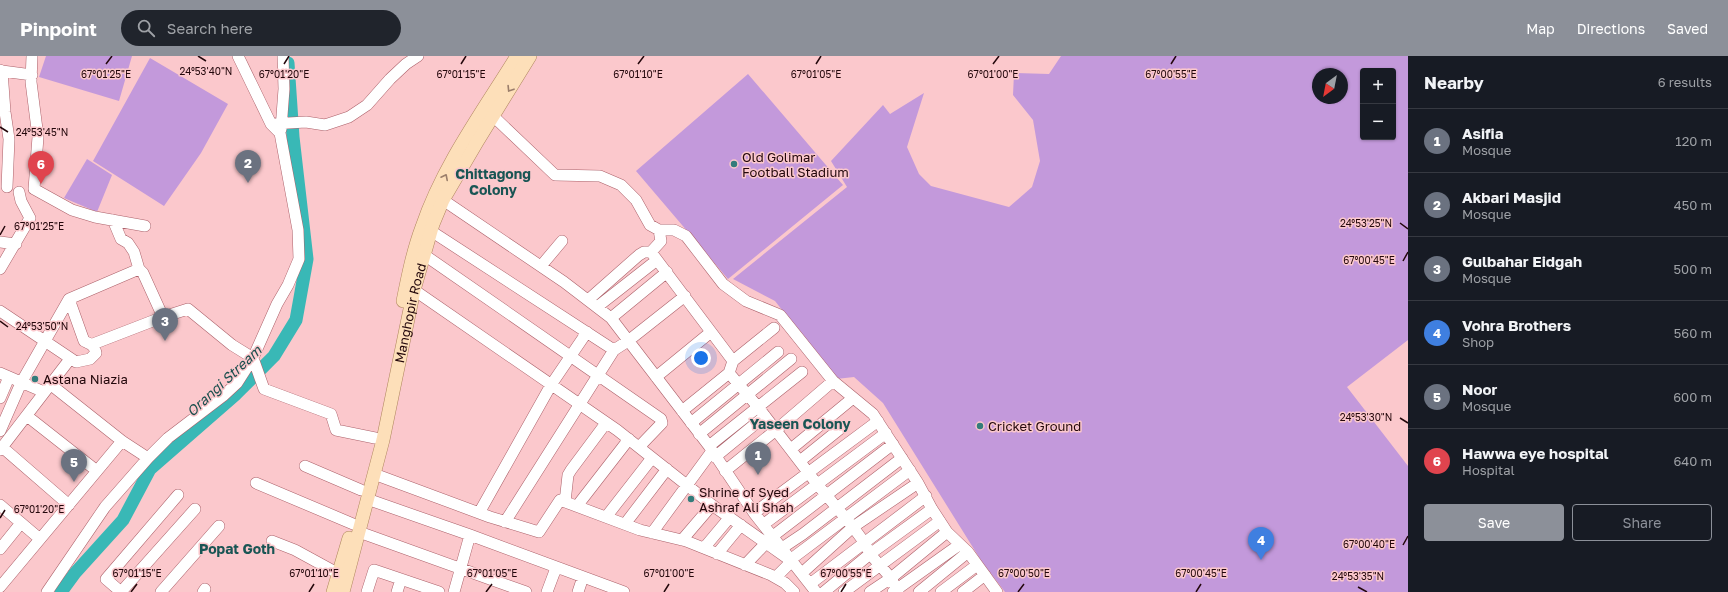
<!DOCTYPE html>
<meta charset="utf-8">
<style>
:root{--surface:#171b24;--page:#20242c;--text:#f1f3f6;--muted:#9ea1a6;--line:#363941;--accent:#8c9099}
body{margin:0;font-family:"Golos Text",sans-serif;background:var(--page);color:var(--text)}
.controls{position:absolute;right:12px;top:12px;display:grid;overflow:hidden;border-radius:4px;box-shadow:0 1px 3px #0004}
.controls button{width:36px;height:36px;display:grid;place-items:center;padding:0;border:0;border-bottom:1px solid var(--line);background:var(--surface);color:var(--text);font:20px sans-serif}
.compass{position:absolute;left:1312px;top:12px;width:36px;height:36px;border-radius:50%;background:var(--surface);box-shadow:0 1px 3px #0004;rotate:212deg}
.you{position:absolute;left:701px;top:302px;width:14px;height:14px;margin:-10px;border:3px solid #fff;border-radius:50%;background:#1a73e8;box-shadow:0 0 0 6px #1a73e833}
.badge{display:grid;place-items:center;width:26px;height:26px;border-radius:50%;background:var(--accent);color:#fff;font-size:13px;font-weight:700}
.pin{position:absolute;translate:-50% -33px;filter:drop-shadow(0 1px 2px #0008)}
.pin::after{content:'';position:absolute;top:21px;width:14px;height:12px;background:inherit;clip-path:polygon(0 0,100% 0,50% 100%)}
.list{margin:0;padding:0;list-style:none}
h2{display:flex;justify-content:space-between;align-items:center;height:52px;margin:0;padding:0 16px;font-size:17px}
h2 small{font-size:13px;font-weight:400;color:var(--muted)}
.list li{display:grid;grid-template-columns:26px 1fr auto;gap:12px;align-items:center;box-sizing:border-box;height:64px;padding:0 16px;border-top:1px solid var(--line)}
.list b{display:block;font-size:15px;white-space:nowrap}
.list p{margin:0;font-size:13px;white-space:nowrap;color:var(--muted)}
.list em{font-size:13px;font-style:normal;color:var(--muted)}
.actions{display:flex;gap:8px;padding:12px 16px}
.actions a{flex:1;padding:9px 0;border:1px solid var(--accent);border-radius:4px;text-align:center;font-size:14px;color:var(--accent)}
.actions .main{background:var(--accent);color:#fff}
.icon{flex:none;width:22px;height:22px;fill:none;stroke:currentColor;stroke-width:2;stroke-linecap:round;stroke-linejoin:round}
.map{position:relative;flex:none;width:1408px;height:536px;overflow:hidden}
header{display:flex;align-items:center;gap:24px;box-sizing:border-box;height:56px;padding:0 20px;background:var(--accent);color:#fff}
header strong{font-size:19px}
nav{display:flex;gap:22px;margin-inline-start:auto;font-size:14px}
.search{width:280px;height:36px;background:var(--page);display:flex;align-items:center;gap:10px;box-sizing:border-box;padding:0 14px;border-radius:22px;color:var(--muted);font-size:15px}
main{display:flex}
aside{flex:1;background:var(--surface)}
.map>svg:first-child{display:block}
.green{fill:#c399db;fill-rule:evenodd}
.lines{fill:none;stroke-linecap:round;stroke-linejoin:round}
.river{stroke:#39b8b6;stroke-width:13}
.minor-casing{stroke:#ac616a;stroke-width:12}
.major-casing{stroke:#af865e;stroke-width:14}
.minor{stroke:#fff;stroke-width:11}
.major{stroke:#fddfb9;stroke-width:13}
.oneway{stroke:#9b7e6b}
.ticks{fill:none;stroke:#23070b;stroke-width:1.5}
.poi-dot{fill:#347c7b;stroke:#fbc8cc;stroke-width:1.5}
.labels{text-anchor:middle;stroke-width:3;stroke-linejoin:round;paint-order:stroke}
.poi-label{font-size:13px;fill:#23070b;stroke:#fbc8cc;text-anchor:start}
.street-label{font-size:13px;fill:#23070b;stroke:#fbc8cc}
.neighbourhood-label{font-size:14px;font-weight:bold;fill:#195554;stroke:#fbc8cc}
.water-label{font-size:14px;font-style:italic;fill:#1a4f4e;stroke:#fbc8cc}
.ticks-label{font-size:10px;text-anchor:middle;fill:#23070b;stroke:#fbc8cc;stroke-width:3;stroke-linejoin:round;paint-order:stroke}
</style>
<header>
<strong>Pinpoint</strong>
<div class="search"><svg class="icon" aria-label="search" viewBox="0 0 24 24"><circle cx="10" cy="10" r="6"/><path d="M15 15l6 6"/></svg>Search here</div>
<nav><a>Map</a><a>Directions</a><a>Saved</a></nav>
</header>
<main>
<div class="map">
<svg width="1408" height="536" viewBox="0 0 1408 536">
<rect width="100%" height="100%" fill="#fbc8cc"/>
<path class="green" d="M 46,0 L 132,0 L 119,45 L 39,21 Z
M 1061,0 L 1408,0 L 1408,284 L 1347,331 L 1408,410 L 1408,536 L 1005,536 L 982,506 L 883,347 L 854,321 L 836,323 L 775,245 L 733,223 L 847,131 L 831,105 L 883,49 L 890,58 L 924,37 L 907,91 L 919,118 L 931,130 L 1009,151 L 1032,131 L 1040,105 L 1033,64 L 1013,39 L 1014,17 L 1049,18 ZM 1363,15 L 1393,15 L 1393,81 L 1363,81 ZM 1318,18 L 1342,18 L 1342,42 L 1318,42 Z
M 150,2 L 228,48 L 201,97 L 164,150 L 93,105 Z
M 748,18 L 843,129 L 728,223 L 636,115 Z
M 87,103 L 112,119 L 97,156 L 64,142 Z"/>
<g class="lines">
<path class="river" d="M 61,536 L 75,517 L 123,464 L 150,413 L 236,338 L 274,300 L 296,264 L 307,203 L 293,81 L 288,7"/>
<defs>
<path id="minor" d="M 32,0 L 31,26 L 38,81 L 34,133 L 72,154 L 95,161 L 145,170
M 0,14 L 2,15 L 5,56 L 9,83 L 7,131
M 2,15 L 32,19
M 493,60 L 555,119 L 600,120 L 621,129 L 636,144 L 650,169 L 659,174 L 674,174 L 686,180 L 723,228 L 746,245 L 780,259 L 833,325 L 873,358 L 918,427 L 932,453 L 947,476 L 968,496 L 997,536
M 271,68 L 306,66 L 325,69 L 349,61 L 367,49 L 390,23 L 406,8 L 418,0
M 281,73 L 284,33 L 283,0
M 443,144 L 564,226 L 611,262 L 709,390 L 754,457 L 816,536
M 113,164 L 121,183 L 128,187 L 134,196 L 139,213 L 143,217 L 163,261
M 659,174 L 661,185 L 651,196 L 733,305
M 431,175 L 614,294
M 0,186 L 16,188
M 423,198 L 661,363 L 662,367 L 639,391
M 541,210 L 562,185
M 0,213 L 30,162 L 21,145 L 19,136
M 414,234 L 617,374 L 712,449 L 790,504 L 910,414
M 588,244 L 639,199 L 644,196 L 651,196
M 597,251 L 657,204
M 0,255 L 76,306 L 90,303 L 96,297 C 94,289 92,289 84,285 L 69,243 L 139,213
M 611,262 L 667,216
M 774,272 L 733,305 L 729,317 L 758,351 L 817,428 L 853,471 L 864,486 L 870,498 L 891,522 L 898,536
M 93,288 L 163,261 L 188,253 L 232,289 L 253,302 L 264,333 L 331,358 L 336,374 L 375,382
M 0,317 L 44,336
M 656,321 L 711,276
M 50,328 L 122,385 L 148,402
M 0,342 L 9,321
M 682,355 L 729,317
M 27,360 L 97,415
M 691,367 L 778,296
M 0,375 L 21,327 L 69,243
M 699,378 L 791,303
M 709,390 L 802,316
M 2,391 L 69,449
M 791,393 L 853,342
M 0,394 L 70,303
M 715,401 L 765,360
M 800,405 L 841,372
M 305,410 L 361,434
M 725,415 L 776,374 L 833,325
M 374,418 L 490,461 L 539,476 L 560,444 L 640,474 L 686,485 L 771,519 L 785,527 L 794,536
M 256,427 L 353,468
M 367,443 L 470,479 L 624,536
M 565,446 L 568,419 L 571,414 L 606,367
M 0,449 L 40,483
M 577,450 L 629,383
M 479,457 L 551,329 L 587,276
M 754,457 L 878,365
M 606,461 L 652,402
M 505,466 L 614,294 L 628,285 L 685,240
M 625,468 L 667,413
M 764,468 L 886,377
M 359,476 L 526,536
M 652,477 L 712,395
M 773,480 L 893,388
M 682,484 L 712,449
M 272,485 L 295,494 L 339,518
M 704,492 L 730,461
M 782,492 L 803,478 L 902,402
M 0,493 L 21,467
M 717,498 L 741,469
M 745,509 L 766,487
M 802,517 L 853,471 L 918,427
M 776,521 L 791,506
M 810,528 L 926,440
M 0,531 L 122,385
M 47,536 L 105,451 L 148,402 L 168,382 L 223,340 L 237,327 L 253,302 L 277,248 L 288,229 L 299,203 L 298,174 L 280,77 L 271,68 L 238,0
M 121,536 L 106,523 L 178,439
M 121,536 L 195,453
M 161,536 L 219,470
M 203,536 L 205,533
M 367,536 L 374,514 L 439,536
M 397,536 L 401,523
M 454,536 L 470,479
M 547,536 L 556,512
M 578,536 L 583,521
M 824,536 L 870,498 L 932,453
M 844,536 L 940,465
M 870,536 L 891,522 L 947,476
M 893,536 L 959,489
M 919,536 L 968,496
M 941,536 L 977,509
M 963,536 L 985,519"/>
<g id="major">
<path d="M 403,245 C 408,220 413,195 422,171 C 443,109 483,55 517,0"/>
<path d="M 333,536 L 349,482"/>
<path id="s1" d="M 343,536 L 383,384 L 414,234 L 433,168 L 443,144 L 477,86 L 530,0"/>
</g>
</defs>
<use href="#minor" class="minor-casing"/>
<use href="#major" class="major-casing"/>
<use href="#minor" class="minor"/>
<use href="#major" class="major"/>
</g>
<defs><path id="oneway-chevron" d="M-2-3.5L2.5 0L-2 3.5" fill="none" stroke-width="1.6" stroke-linecap="round" stroke-linejoin="round"/></defs>
<g class="oneway">
<use href="#oneway-chevron" transform="translate(510 33) rotate(122)"/>
<use href="#oneway-chevron" transform="translate(445 121) rotate(-63)"/>
</g>
<path class="ticks" d="M 198,0 L 206,5M 106,8 L 112,0M 284,8 L 289,0M 461,8 L 466,0M 638,8 L 644,0M 816,8 L 821,0M 993,8 L 999,0M 1171,8 L 1176,0M 0,71 L 8,76M 1400,167 L 1408,173M 0,179 L 5,170M 1403,205 L 1408,196M 0,265 L 8,271M 1400,362 L 1408,367M 0,462 L 5,454M 1403,489 L 1408,480M 1358,531 L 1367,536M 131,536 L 137,528M 309,536 L 314,528M 486,536 L 492,528M 664,536 L 669,528M 841,536 L 846,528M 1018,536 L 1024,528M 1196,536 L 1201,528"/>
<g class="poi-dot">
<circle cx="734" cy="108" r="4"/>
<circle cx="35" cy="323" r="4"/>
<circle cx="980" cy="370" r="4"/>
<circle cx="691" cy="443" r="4"/>
</g>
<g class="labels">
<g class="poi-label">
<text x="742" y="106">Old Golimar<tspan x="742" dy="15">Football Stadium</tspan></text>
<text x="43" y="328">Astana Niazia</text>
<text x="988" y="375">Cricket Ground</text>
<text x="699" y="441">Shrine of Syed<tspan x="699" dy="15">Ashraf Ali Shah</tspan></text>
</g>
<g class="street-label">
<text dy="5" stroke="none"><textPath href="#s1" startOffset="287">Manghopir Road</textPath></text>
</g>
<g class="neighbourhood-label">
<text x="493" y="123">Chittagong<tspan x="493" dy="16">Colony</tspan></text>
<text x="800" y="373">Yaseen Colony</text>
<text x="237" y="498">Popat Goth</text>
</g>
<g class="water-label">
<text transform="translate(224 325) rotate(-43)" y="5">Orangi Stream</text>
</g>
</g>
<g class="ticks-label">
<text x="206" y="19">24°53'40"N</text>
<text x="106" y="22">67°01'25"E</text>
<text x="284" y="22">67°01'20"E</text>
<text x="461" y="22">67°01'15"E</text>
<text x="638" y="22">67°01'10"E</text>
<text x="816" y="22">67°01'05"E</text>
<text x="993" y="22">67°01'00"E</text>
<text x="1171" y="22">67°00'55"E</text>
<text x="42" y="80">24°53'45"N</text>
<text x="1366" y="171">24°53'25"N</text>
<text x="39" y="174">67°01'25"E</text>
<text x="1369" y="208">67°00'45"E</text>
<text x="42" y="274">24°53'50"N</text>
<text x="1366" y="365">24°53'30"N</text>
<text x="39" y="457">67°01'20"E</text>
<text x="1369" y="492">67°00'40"E</text>
<text x="137" y="521">67°01'15"E</text>
<text x="314" y="521">67°01'10"E</text>
<text x="492" y="521">67°01'05"E</text>
<text x="669" y="521">67°01'00"E</text>
<text x="846" y="521">67°00'55"E</text>
<text x="1024" y="521">67°00'50"E</text>
<text x="1201" y="521">67°00'45"E</text>
<text x="1358" y="524">24°53'35"N</text>
</g>
</svg>
<div class="controls">
<button>+</button>
<button>−</button>
</div>
<svg class="compass" viewBox="-18 -18 36 36"><path d="M0-13l5 13h-10z" fill="#e53935"/><path d="M0 13l5-13h-10z" fill="#9ea1a6"/></svg>
<div class="you"></div>
<div class="pin badge" style="left:758px;top:419px;background:#6b7280">1</div>
<div class="pin badge" style="left:248px;top:127px;background:#6b7280">2</div>
<div class="pin badge" style="left:165px;top:285px;background:#6b7280">3</div>
<div class="pin badge" style="left:1261px;top:504px;background:#3f7fe0">4</div>
<div class="pin badge" style="left:74px;top:426px;background:#6b7280">5</div>
<div class="pin badge" style="left:41px;top:128px;background:#e0444e">6</div>
</div>
<aside>
<h2>Nearby<small>6 results</small></h2>
<ul class="list">
<li><span class="badge" style="background:#6b7280">1</span><div><b>Asifia</b><p>Mosque</p></div><em>120 m</em></li>
<li><span class="badge" style="background:#6b7280">2</span><div><b>Akbari Masjid</b><p>Mosque</p></div><em>450 m</em></li>
<li><span class="badge" style="background:#6b7280">3</span><div><b>Gulbahar Eidgah</b><p>Mosque</p></div><em>500 m</em></li>
<li><span class="badge" style="background:#3f7fe0">4</span><div><b>Vohra Brothers</b><p>Shop</p></div><em>560 m</em></li>
<li><span class="badge" style="background:#6b7280">5</span><div><b>Noor</b><p>Mosque</p></div><em>600 m</em></li>
<li><span class="badge" style="background:#e0444e">6</span><div><b>Hawwa eye hospital</b><p>Hospital</p></div><em>640 m</em></li>
</ul>
<div class="actions"><a class="main">Save</a><a>Share</a></div>
</aside>
</main>
